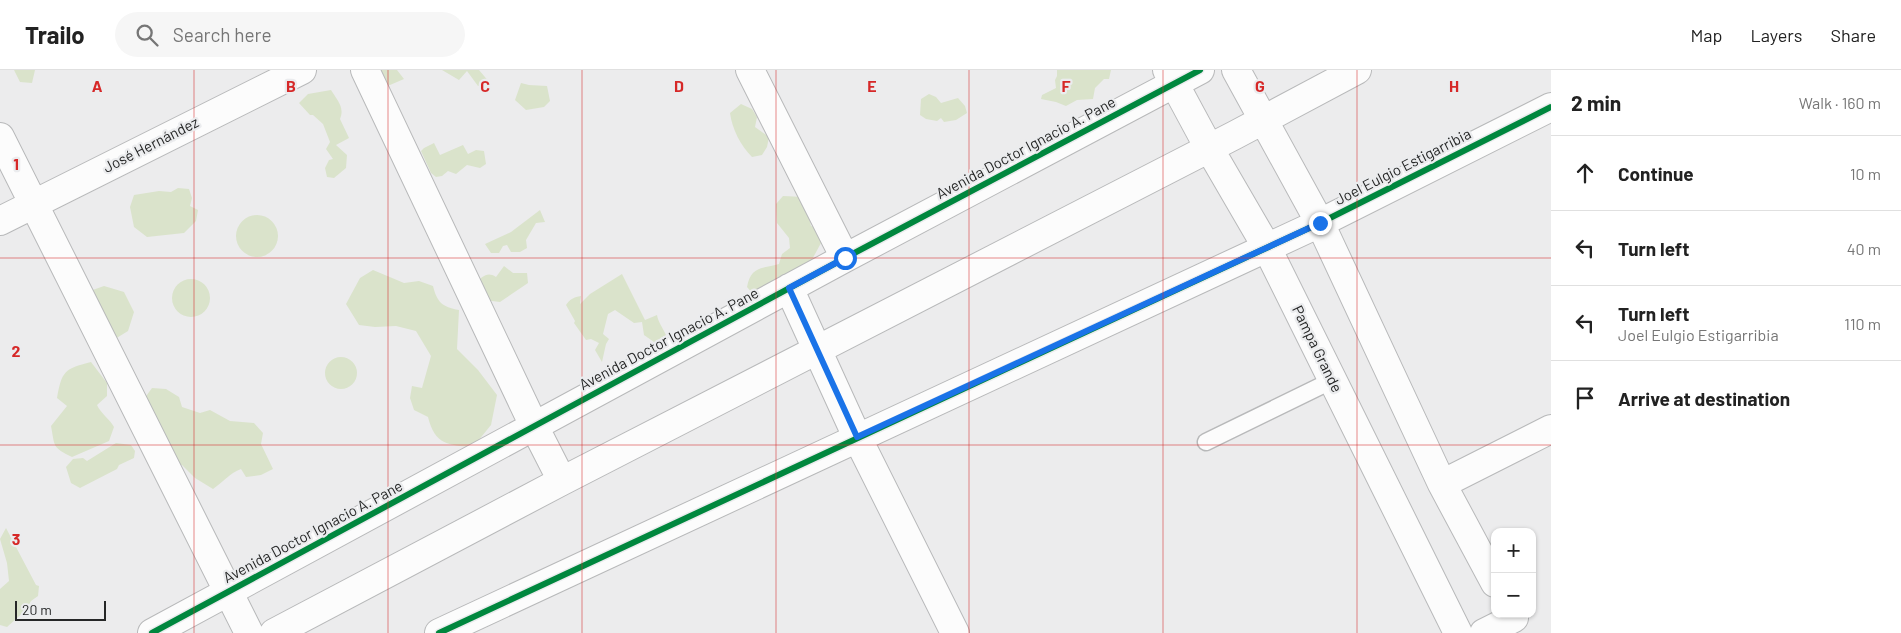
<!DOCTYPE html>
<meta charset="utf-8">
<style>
:root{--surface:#fff;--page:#f6f6f6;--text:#222;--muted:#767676;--line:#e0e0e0}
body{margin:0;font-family:Barlow,sans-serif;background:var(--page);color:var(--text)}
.controls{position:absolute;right:15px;bottom:15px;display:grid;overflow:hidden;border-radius:10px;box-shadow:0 1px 4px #0004}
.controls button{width:45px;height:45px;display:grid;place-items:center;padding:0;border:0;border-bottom:1px solid var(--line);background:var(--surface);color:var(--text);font:25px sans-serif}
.scale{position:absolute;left:15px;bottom:12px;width:91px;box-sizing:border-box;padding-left:5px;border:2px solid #262727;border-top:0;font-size:14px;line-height:18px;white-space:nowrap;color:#262727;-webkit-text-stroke:4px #ebecee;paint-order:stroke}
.stop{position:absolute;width:15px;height:15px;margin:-11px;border:4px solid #1a73e8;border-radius:50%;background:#fff}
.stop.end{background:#1a73e8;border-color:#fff;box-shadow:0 1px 5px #0008}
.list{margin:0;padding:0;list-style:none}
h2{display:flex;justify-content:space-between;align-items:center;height:65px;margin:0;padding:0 20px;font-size:21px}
h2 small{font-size:16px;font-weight:400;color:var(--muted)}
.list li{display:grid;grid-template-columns:32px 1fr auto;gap:15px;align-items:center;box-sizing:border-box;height:75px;padding:0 20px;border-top:1px solid var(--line)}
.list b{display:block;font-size:19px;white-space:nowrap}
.list p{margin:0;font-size:16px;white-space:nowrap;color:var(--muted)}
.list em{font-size:16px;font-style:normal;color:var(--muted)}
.icon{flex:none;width:28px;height:28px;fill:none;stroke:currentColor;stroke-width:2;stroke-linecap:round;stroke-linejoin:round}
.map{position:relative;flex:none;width:1551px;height:563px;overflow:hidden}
header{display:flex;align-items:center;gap:30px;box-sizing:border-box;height:70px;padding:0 25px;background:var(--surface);border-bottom:1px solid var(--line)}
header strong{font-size:24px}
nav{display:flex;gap:28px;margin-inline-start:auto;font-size:18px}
.search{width:350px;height:45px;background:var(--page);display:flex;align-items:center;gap:12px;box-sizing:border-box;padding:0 18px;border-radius:28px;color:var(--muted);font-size:19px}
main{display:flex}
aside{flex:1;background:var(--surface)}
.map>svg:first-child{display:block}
.green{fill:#dae3cb}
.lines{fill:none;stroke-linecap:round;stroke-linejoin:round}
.service-casing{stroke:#b8b9ba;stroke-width:19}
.minor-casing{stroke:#b8b9ba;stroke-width:30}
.service{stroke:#fcfcfc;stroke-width:16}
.minor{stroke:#fcfcfc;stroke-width:28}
.cycleway-casing{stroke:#ebecee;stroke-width:9}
.cycleway{stroke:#00873e;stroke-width:6}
.route{stroke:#1a73e8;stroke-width:6}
.grid{fill:none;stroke:#d62828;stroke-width:1;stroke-opacity:0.55}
.labels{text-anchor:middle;stroke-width:4.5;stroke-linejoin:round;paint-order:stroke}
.street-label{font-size:15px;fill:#262727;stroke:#ebecee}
.grid-label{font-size:16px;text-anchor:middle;font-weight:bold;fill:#d62828;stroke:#ebecee;stroke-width:4.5;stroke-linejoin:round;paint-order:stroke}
</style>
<header>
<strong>Trailo</strong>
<div class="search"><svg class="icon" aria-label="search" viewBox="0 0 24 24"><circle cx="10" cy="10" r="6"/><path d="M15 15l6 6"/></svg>Search here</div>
<nav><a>Map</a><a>Layers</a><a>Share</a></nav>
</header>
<main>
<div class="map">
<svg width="1551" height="563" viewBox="0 0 1551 563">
<rect width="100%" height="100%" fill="#ececed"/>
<path class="green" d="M 14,0 L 35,0 L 32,13 L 20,12 Z
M 370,0 L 397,0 L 404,9 L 390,15 L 380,12 Z
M 442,0 L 479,0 L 490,13 L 478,16 L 467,1 L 459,10 Z
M 1057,0 L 1111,0 L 1109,9 L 1104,9 L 1095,18 L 1093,29 L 1077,30 L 1066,36 L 1056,32 L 1041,29 L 1042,25 L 1056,18 L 1055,10 L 1057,6 Z
M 521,13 L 529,15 L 547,16 L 550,31 L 544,37 L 526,40 L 515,30 Z
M 331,20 C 337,30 345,37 340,49 L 349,68 L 336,75 L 347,85 L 346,98 L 334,108 L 327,107 L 325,98 L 329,90 L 333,89 L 326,79 L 330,72 L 323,54 L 313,45 L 310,45 L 299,33 L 308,24 Z
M 929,24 L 936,27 L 941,33 L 958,28 L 965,36 L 967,43 L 956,50 L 944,52 L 941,48 L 937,51 L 926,49 L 920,45 L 921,29 Z
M 741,34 L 752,39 L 757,47 L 755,57 L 769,67 L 767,77 L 762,85 L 752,87 C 741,76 732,59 730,43 Z
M 434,73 L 440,85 L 463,75 L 468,84 L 476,80 L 484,81 L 486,94 L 480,98 L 467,95 L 456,104 L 448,101 L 442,106 L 436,107 L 431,103 L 421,81 L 424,78 Z
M 178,118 L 189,119 L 192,128 L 190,136 L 198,140 L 196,151 L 184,163 L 147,167 L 134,157 L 130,137 L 134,125 L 159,121 L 171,122 Z
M 783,126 L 804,127 L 811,156 L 821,159 L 821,173 L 808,197 L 753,224 L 747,217 C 751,196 761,199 779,194 L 782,184 L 790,178 L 789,168 L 777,153 L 776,134 Z
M 540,140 L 545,152 L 536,153 L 526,170 L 527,178 L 520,182 L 511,182 L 507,175 L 503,176 L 499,183 L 491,183 L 485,174 L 511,162 Z
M236 166a21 21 0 1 1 42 0a21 21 0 1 1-42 0Z
M 504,196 L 513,203 L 527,203 L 528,213 L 500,232 L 484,230 L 475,214 C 482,207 487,201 496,207 Z
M 373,200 L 404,213 L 419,211 L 433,216 C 437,232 442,237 459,240 L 457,279 L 478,300 L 497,325 L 491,355 L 473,377 C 448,375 435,375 428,347 L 414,340 L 410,328 L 412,316 L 422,318 L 431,286 L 416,261 L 396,256 L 375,257 L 359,255 L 346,234 L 360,208 Z
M 622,204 L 645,250 L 657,245 C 658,252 663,258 666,265 L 654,272 L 644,265 L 642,252 L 634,253 L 615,240 L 608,244 L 603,264 L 609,269 L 606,274 L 602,292 L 595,280 L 599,273 L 591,269 L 586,270 L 574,253 L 575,251 L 566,235 C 570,229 574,227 581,226 L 580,234 L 590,224 Z
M172 228a19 19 0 1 1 38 0a19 19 0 1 1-38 0Z
M 104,216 L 124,222 L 134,242 L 128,261 L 115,269 L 87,222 Z
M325 303a16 16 0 1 1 32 0a16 16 0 1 1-32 0Z
M 91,292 L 107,313 L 107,326 L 97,335 C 101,344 110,349 114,357 L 109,371 L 72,387 C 52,377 55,377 51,356 L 67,336 L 57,328 C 62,301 64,299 91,292 Z
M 152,318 L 166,319 L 179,327 L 182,337 L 200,343 L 210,340 L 230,351 L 254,353 L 263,363 L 261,374 L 273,399 L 261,405 L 246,407 L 241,399 C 230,403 223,412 213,419 L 195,408 L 182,395 L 168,394 L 141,333 Z
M 116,373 L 131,375 L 135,381 L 134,388 L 119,395 L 117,399 L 80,418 L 71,413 L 66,397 L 73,389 L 83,388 L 87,391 Z
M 6,458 L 36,515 L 39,516 L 38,526 L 31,531 L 26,540 L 7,557 L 0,555 L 0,519 L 9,511 L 7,493 L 0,469 Z"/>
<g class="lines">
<defs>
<path id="service" d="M 1206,372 L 1333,310"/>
<path id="minor" d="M 365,0 L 534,356 L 562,411
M 750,0 L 845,188
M 1167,0 L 1209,78 L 1266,176 L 1458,563
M 1236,0 L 1320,153 L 1442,414 L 1495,513
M 0,67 L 249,563
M 0,151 L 302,0
M 789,218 L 857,367 L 955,563
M 1442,414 L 1551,359
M 152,563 L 845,188 L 1200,0
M 274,563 L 562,411 L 1235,65 L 1357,0
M 439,563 L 1320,153 L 1551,37
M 1484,563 L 1514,548"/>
</defs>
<use href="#service" class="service-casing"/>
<use href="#minor" class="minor-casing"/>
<use href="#service" class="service"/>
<use href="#minor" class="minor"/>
<defs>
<path id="cycleway" d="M 152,563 L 845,188 L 1200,0
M 439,563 L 1320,153 L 1551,37"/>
</defs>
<use href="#cycleway" class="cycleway-casing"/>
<use href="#cycleway" class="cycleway"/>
</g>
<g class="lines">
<path class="route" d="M 845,188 L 789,218 L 857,367 L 1320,153"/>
</g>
<path class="grid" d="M 194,0 L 194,563M 388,0 L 388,563M 582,0 L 582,563M 776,0 L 776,563M 969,0 L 969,563M 1163,0 L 1163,563M 1357,0 L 1357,563M 0,188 L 1551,188M 0,375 L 1551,375"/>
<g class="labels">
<g class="street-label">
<text transform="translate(151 75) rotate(-27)" y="5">José Hernández</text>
<text transform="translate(1026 78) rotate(-28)" y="5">Avenida Doctor Ignacio A. Pane</text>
<text transform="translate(1403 97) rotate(-27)" y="5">Joel Eulgio Estigarribia</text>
<text transform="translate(669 269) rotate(-28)" y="5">Avenida Doctor Ignacio A. Pane</text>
<text transform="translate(1317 279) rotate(64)" y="5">Pampa Grande</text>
<text transform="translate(313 462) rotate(-28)" y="5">Avenida Doctor Ignacio A. Pane</text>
</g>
</g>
<g class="grid-label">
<text x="97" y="22">A</text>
<text x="291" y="22">B</text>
<text x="485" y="22">C</text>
<text x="679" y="22">D</text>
<text x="872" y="22">E</text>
<text x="1066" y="22">F</text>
<text x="1260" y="22">G</text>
<text x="1454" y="22">H</text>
<text x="16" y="100">1</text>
<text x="16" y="287">2</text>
<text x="16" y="475">3</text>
</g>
</svg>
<div class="controls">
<button>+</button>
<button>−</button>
</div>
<div class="scale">20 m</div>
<div class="stop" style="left:845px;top:188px"></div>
<div class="stop end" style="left:1320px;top:153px"></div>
</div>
<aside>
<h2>2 min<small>Walk · 160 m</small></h2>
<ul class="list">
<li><svg class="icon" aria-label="ahead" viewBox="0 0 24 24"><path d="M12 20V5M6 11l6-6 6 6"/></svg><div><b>Continue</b></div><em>10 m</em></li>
<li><svg class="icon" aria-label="left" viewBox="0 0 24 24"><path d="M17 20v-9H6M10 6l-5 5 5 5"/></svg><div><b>Turn left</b></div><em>40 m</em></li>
<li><svg class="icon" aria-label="left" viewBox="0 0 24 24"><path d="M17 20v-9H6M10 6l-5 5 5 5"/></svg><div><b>Turn left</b><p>Joel Eulgio Estigarribia</p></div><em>110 m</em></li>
<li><svg class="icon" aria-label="arrive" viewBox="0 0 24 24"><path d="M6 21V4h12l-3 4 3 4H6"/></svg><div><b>Arrive at destination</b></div></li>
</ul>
</aside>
</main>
